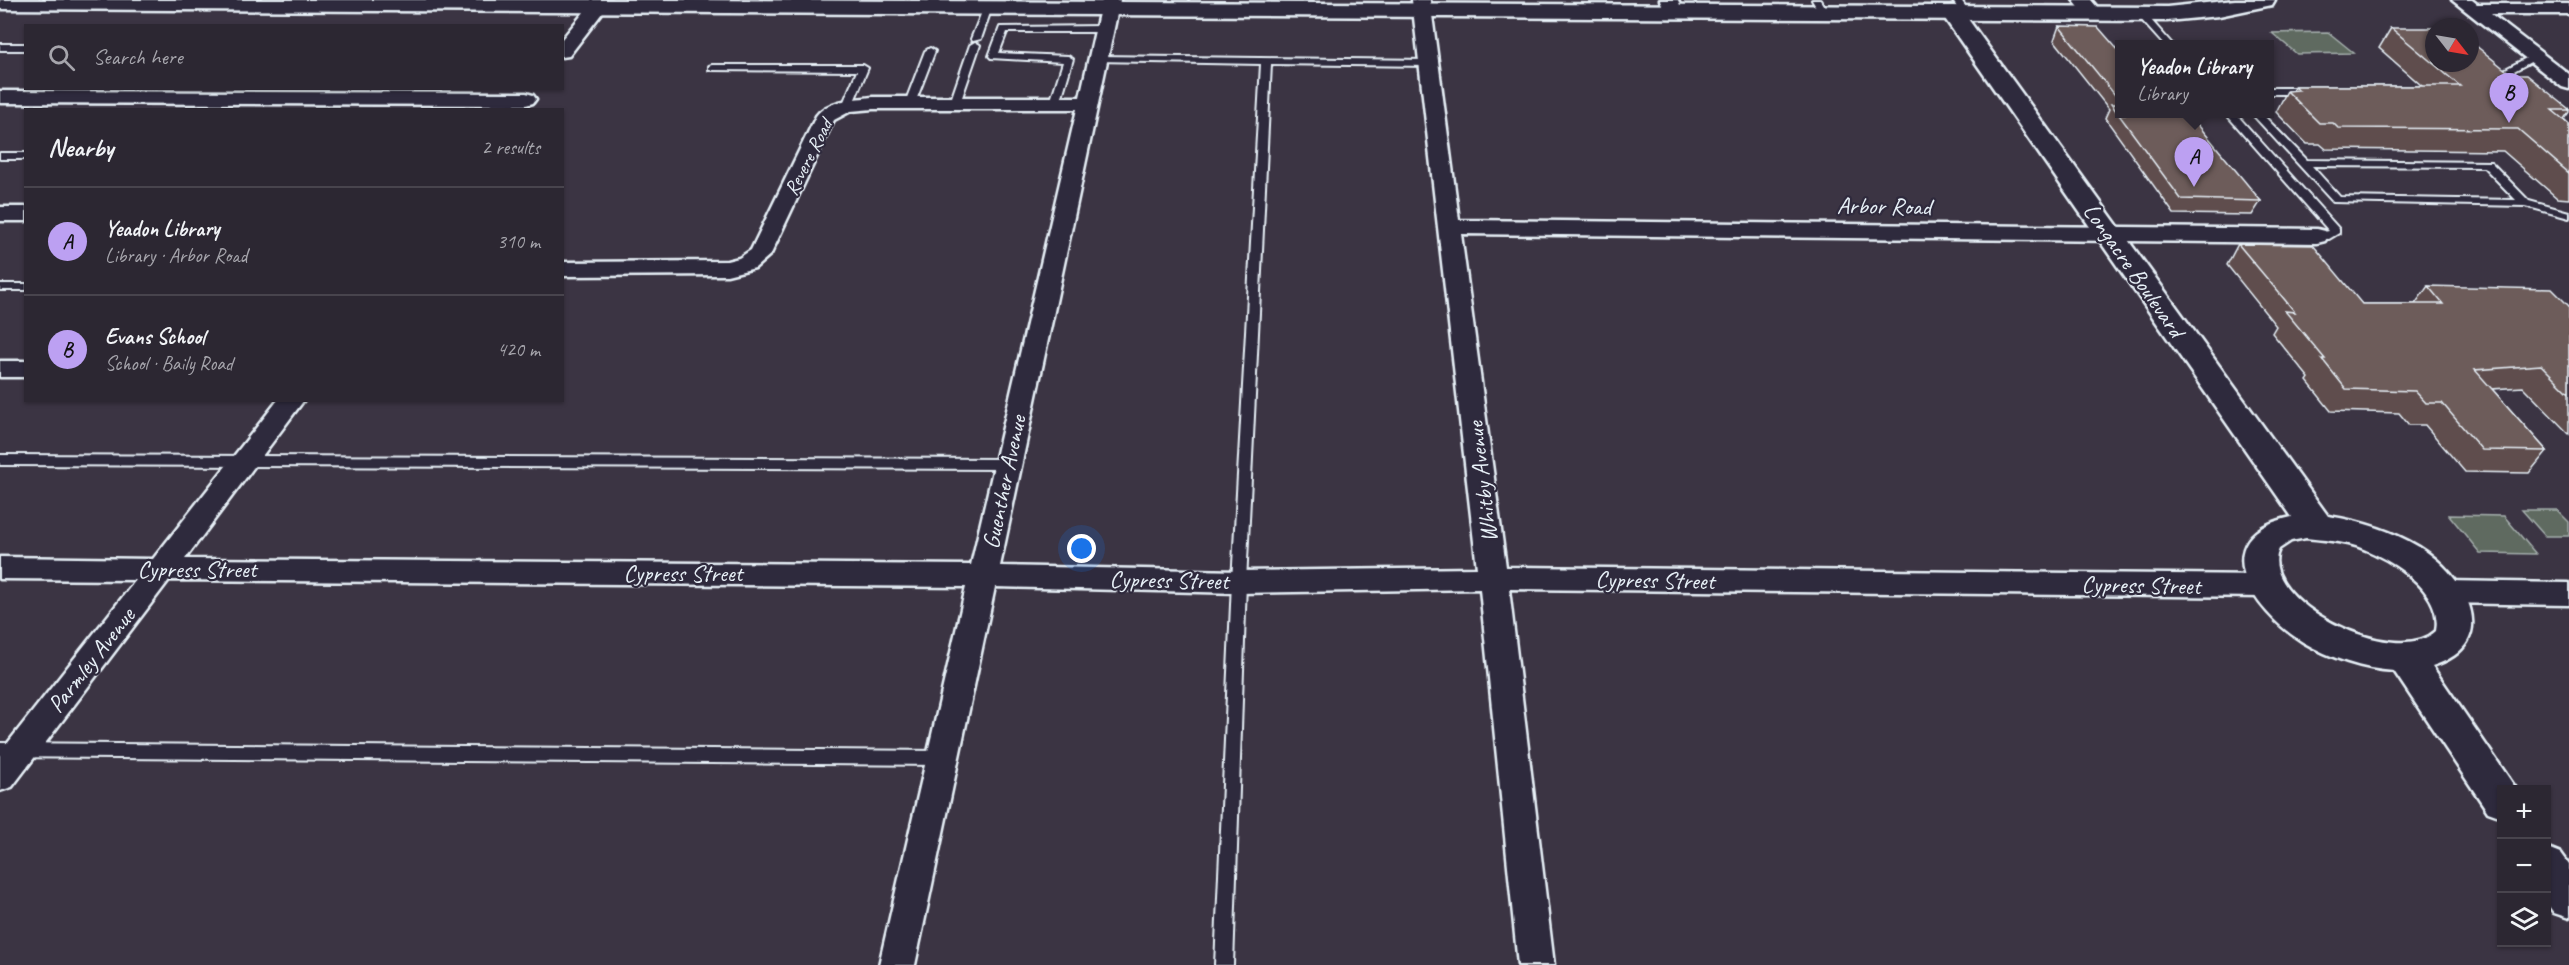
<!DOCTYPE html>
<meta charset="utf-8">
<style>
:root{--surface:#2c2732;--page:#38333e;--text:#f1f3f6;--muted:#a6a5ac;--line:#48444d;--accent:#bca0f2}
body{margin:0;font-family:Caveat,sans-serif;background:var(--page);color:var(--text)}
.controls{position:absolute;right:18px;bottom:18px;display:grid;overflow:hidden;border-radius:0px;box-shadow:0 2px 4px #0004}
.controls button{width:54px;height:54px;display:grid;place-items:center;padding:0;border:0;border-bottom:2px solid var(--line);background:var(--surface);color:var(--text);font:30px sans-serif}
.compass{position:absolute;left:2425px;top:18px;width:54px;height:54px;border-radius:50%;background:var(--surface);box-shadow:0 2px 4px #0004;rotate:121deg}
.you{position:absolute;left:1082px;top:549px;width:21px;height:21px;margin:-15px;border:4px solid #fff;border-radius:50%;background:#1a73e8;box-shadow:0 0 0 9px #1a73e833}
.badge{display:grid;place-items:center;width:39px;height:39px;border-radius:50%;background:var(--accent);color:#111;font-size:20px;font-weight:700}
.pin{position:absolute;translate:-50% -50px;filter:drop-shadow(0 2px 3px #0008)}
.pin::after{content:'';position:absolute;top:32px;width:21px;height:18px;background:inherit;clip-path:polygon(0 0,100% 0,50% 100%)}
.popup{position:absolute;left:2115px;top:40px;width:159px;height:78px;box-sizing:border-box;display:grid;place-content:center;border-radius:0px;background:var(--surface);filter:drop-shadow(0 2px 4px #0005);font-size:20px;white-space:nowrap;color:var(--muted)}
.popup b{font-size:22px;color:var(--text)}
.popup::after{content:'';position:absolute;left:50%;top:100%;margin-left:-12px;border:12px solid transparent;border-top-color:var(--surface)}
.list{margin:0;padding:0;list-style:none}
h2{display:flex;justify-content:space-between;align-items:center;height:78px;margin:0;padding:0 24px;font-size:26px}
h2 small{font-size:20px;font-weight:400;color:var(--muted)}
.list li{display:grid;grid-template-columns:39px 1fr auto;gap:18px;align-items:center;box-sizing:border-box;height:108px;padding:0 24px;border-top:2px solid var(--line)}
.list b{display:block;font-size:22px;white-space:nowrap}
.list p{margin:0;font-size:20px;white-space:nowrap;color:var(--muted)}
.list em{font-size:20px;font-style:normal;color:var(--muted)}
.icon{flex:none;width:33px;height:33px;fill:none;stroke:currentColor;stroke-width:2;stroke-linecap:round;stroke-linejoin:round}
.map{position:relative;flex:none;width:2569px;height:965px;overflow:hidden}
.search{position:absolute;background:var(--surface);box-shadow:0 2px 4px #0004;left:24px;top:24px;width:540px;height:66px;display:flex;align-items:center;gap:15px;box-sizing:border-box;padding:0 21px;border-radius:0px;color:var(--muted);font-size:22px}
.panel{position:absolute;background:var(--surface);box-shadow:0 2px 4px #0004;left:24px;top:108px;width:540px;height:294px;border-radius:0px}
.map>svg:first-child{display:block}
.green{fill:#5f6b60;stroke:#a4aeac;stroke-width:1.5}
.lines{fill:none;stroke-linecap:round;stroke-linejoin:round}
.lane-casing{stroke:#e8f1f8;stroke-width:4}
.street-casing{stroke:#e8f1f8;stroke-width:5}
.secondary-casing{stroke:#e8f1f8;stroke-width:5}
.primary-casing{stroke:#e8f1f8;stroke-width:5}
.lane{fill:#2f2a3d;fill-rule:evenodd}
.street{fill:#2f2a3d;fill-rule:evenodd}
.secondary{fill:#2f2a3d;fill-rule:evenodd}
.primary{fill:#2f2a3d;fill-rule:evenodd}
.wall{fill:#5e4e4d;stroke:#e8f1f8;stroke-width:1.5}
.building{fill:#6d5b5a;stroke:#e8f1f8;stroke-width:1.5}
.labels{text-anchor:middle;stroke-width:4.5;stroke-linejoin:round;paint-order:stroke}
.far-street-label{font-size:20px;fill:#e8f1f8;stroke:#2f2a3d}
.street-label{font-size:24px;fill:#e8f1f8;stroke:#2f2a3d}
</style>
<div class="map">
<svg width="2569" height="965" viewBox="0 0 2569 965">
<rect width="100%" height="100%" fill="#3b3443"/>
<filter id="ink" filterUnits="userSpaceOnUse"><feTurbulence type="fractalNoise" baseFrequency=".0167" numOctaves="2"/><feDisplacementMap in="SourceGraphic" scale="12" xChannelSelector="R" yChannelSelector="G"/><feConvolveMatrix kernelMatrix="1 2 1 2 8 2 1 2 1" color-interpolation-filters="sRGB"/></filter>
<g filter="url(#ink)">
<path class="green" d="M 2328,32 L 2354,53 L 2297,54 L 2272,33 Z
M 2522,510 L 2557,510 L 2569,522 L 2569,536 L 2545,536 Z
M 2449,515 L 2504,516 L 2536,554 L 2480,553 Z"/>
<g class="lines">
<defs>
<path id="lane" d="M 1812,0 L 1820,0 L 1828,13 L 1827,15 L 1821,15 Z
M 1952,0 L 1961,0 L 1970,13 L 1969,15 L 1963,15 Z
M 988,4 L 992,7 L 981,39 L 973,41 L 971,39 L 984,7 Z
M 2138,12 L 2144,12 L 2173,45 L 2164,45 L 2138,16 Z
M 1000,27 L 1104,26 L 1109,29 L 1104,32 L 1007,32 L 999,53 L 1068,56 L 1073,59 L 1060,103 L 1055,106 L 1050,103 L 1063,62 L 991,58 L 989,56 Z
M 975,42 L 980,45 L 960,103 L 952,105 L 950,103 L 970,45 Z
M 0,44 L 26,44 L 26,50 L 0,50 Z
M 930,48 L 935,51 L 915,103 L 907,105 L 905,103 L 925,51 Z
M 2532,55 L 2540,57 L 2510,73 L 2517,79 L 2517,83 L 2511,83 L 2498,73 Z
M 1098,56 L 1429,60 L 1434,63 L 1429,66 L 1271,64 L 1246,582 L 1233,965 L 1215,965 L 1232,582 L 1261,64 L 1095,61 L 1095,57 Z
M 712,65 L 863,65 L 868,68 L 852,106 L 847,109 L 842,106 L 857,71 L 709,70 L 709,66 Z
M 2269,88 L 2306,88 L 2311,91 L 2306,94 L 2269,94 Z
M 2226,114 L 2236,114 L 2339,229 L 2339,233 L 2329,239 L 2313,238 L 2313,234 L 2329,231 Z
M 2252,114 L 2262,114 L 2307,160 L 2491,162 L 2529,201 L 2569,212 L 2569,218 L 2525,206 L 2333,202 ZM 2312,166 L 2484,167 L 2516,200 L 2340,197 Z
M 0,153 L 26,153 L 26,159 L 0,159 Z
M 0,284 L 26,284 L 26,290 L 0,290 Z
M 0,455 L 1008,459 L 1015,464 L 1008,469 L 0,465 Z
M 0,743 L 943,751 L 949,753 L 951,758 L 949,763 L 943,765 L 0,757 Z"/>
<path id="street" d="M 594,0 L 612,0 L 569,56 L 562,57 L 562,39 Z
M 1102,0 L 1120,0 L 1000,566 L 1239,571 L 1477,568 L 1412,0 L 1430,0 L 1459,220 L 2317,229 L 2325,231 L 2328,236 L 2325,241 L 2317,243 L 1461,234 L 1506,567 L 2266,575 L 2276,578 L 2281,586 L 2276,594 L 2266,597 L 1509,589 L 1554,965 L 1518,965 L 1480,589 L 1239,593 L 995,587 L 915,965 L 879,965 L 966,587 L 169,580 L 12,787 L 0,791 L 0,753 L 136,580 L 0,579 L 0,557 L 153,559 L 278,400 L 304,400 L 185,559 L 971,565 L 1077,109 L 873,109 L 851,111 L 834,120 L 771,254 L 755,268 L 727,275 L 562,276 L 562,262 L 727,261 L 739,258 L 751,250 L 816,116 C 827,100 855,99 873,97 L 1080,97 Z
M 1660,0 L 1678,0 L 1683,13 L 1680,17 L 1668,17 Z
M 2073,0 L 2091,0 L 2103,14 L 2100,18 L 2088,18 Z
M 2452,0 L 2472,0 L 2477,4 L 2569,4 L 2569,14 L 2491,14 L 2569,74 L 2569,89 L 2562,87 Z
M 0,91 L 526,93 L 533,95 L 536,99 L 533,103 L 526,105 L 0,103 Z
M 0,207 L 26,207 L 26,221 L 0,221 Z
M 0,361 L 26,361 L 26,377 L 0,377 Z
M 2444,581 L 2569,583 L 2569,605 L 2444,603 L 2434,600 L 2429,592 L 2434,584 Z"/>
<path id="secondary" d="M 1952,6 L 1960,8 L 2328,516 C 2360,521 2391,530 2419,547 C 2465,575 2505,643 2432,666 L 2517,790 L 2502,790 L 2502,817 L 2488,812 L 2394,671 C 2363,669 2330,658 2303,642 C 2252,611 2202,535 2292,517 L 1941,13 L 1944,8 ZM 2306,538 C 2323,540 2340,541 2356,546 C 2389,558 2444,589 2436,631 C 2394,670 2255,598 2279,549 L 2291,541 Z
M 2546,847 L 2561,853 L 2569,864 L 2569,918 L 2554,913 L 2546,902 Z"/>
<path id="primary" d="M 0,0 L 683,0 L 2167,7 L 2235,0 L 2275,0 L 2272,5 L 2219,16 L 2167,21 L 0,9 Z"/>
</defs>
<use href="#lane" class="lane-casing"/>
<use href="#street" class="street-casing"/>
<use href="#secondary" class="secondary-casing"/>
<use href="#primary" class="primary-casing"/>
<use href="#lane" class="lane"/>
<use href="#street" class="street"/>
<use href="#secondary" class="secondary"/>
<use href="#primary" class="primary"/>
</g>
<path class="wall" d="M 2059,26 L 2119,51 L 2119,114 L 2261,201 L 2252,215 L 2174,214 L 2105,118 L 2109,109 L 2054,40 Z
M 2391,28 L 2512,75 L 2569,109 L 2569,112 L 2564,119 L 2569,124 L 2569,199 L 2557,198 L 2503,151 L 2326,149 L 2320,144 L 2307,144 L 2276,112 L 2287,91 L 2292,91 L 2295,86 L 2422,86 L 2379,48 Z
M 2238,244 L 2362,304 L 2415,304 L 2428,286 L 2569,306 L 2569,434 L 2523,387 L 2492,389 L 2547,451 L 2529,473 L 2465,472 L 2425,425 L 2409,425 L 2399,413 L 2331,411 L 2307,381 L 2309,378 L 2272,333 L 2276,326 L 2227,265 Z"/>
<path class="building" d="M 2059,26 L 2098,27 L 2119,51 L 2119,100 Z
M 2391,28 L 2434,28 L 2434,63 L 2470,63 L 2470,41 L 2512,75 L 2527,75 L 2569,109 L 2569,110 L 2552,110 L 2569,124 L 2569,173 L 2518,129 L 2338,128 L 2333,123 L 2319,123 L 2287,91 L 2299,90 L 2295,86 L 2460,86 Z
M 2111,104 L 2119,104 L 2119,114 L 2189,114 L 2261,201 L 2181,199 Z
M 2238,244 L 2313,245 L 2362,304 L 2443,304 L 2428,286 L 2552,289 L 2569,306 L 2569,393 L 2541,365 L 2475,370 L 2547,451 L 2482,450 L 2442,403 L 2426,403 L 2415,391 L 2346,389 L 2322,359 L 2325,359 L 2285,311 L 2295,312 Z"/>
</g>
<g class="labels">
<g class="far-street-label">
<text transform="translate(808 157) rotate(-63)" y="7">Revere Road</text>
</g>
<g class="street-label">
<text transform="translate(1884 206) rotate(1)" y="8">Arbor Road</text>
<text transform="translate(2134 270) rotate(55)" y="8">Longacre Boulevard</text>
<text transform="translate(1004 482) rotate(-78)" y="8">Guenther Avenue</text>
<text transform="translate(1482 482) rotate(-97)" y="8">Whitby Avenue</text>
<text x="197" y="577">Cypress Street</text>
<text x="683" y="581">Cypress Street</text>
<text transform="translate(1169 580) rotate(1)" y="8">Cypress Street</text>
<text transform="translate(1655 580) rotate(1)" y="8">Cypress Street</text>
<text transform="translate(2141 585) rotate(1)" y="8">Cypress Street</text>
<text transform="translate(91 660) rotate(-52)" y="8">Parmley Avenue</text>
</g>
</g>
</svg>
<div class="controls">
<button>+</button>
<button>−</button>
<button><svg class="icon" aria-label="layers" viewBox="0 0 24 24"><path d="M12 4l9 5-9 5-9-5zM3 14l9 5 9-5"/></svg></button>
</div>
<svg class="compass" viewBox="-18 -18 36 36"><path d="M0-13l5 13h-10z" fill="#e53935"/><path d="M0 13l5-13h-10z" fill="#a6a5ac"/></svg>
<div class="you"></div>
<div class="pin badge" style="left:2194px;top:187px">A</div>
<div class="popup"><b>Yeadon Library</b>Library</div>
<div class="pin badge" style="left:2509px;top:123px">B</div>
<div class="search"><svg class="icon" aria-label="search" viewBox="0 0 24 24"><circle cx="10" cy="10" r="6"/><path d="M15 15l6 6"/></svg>Search here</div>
<section class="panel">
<h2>Nearby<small>2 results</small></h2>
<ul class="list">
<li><span class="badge">A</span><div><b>Yeadon Library</b><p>Library · Arbor Road</p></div><em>310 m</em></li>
<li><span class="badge">B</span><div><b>Evans School</b><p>School · Baily Road</p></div><em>420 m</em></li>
</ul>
</section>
</div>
